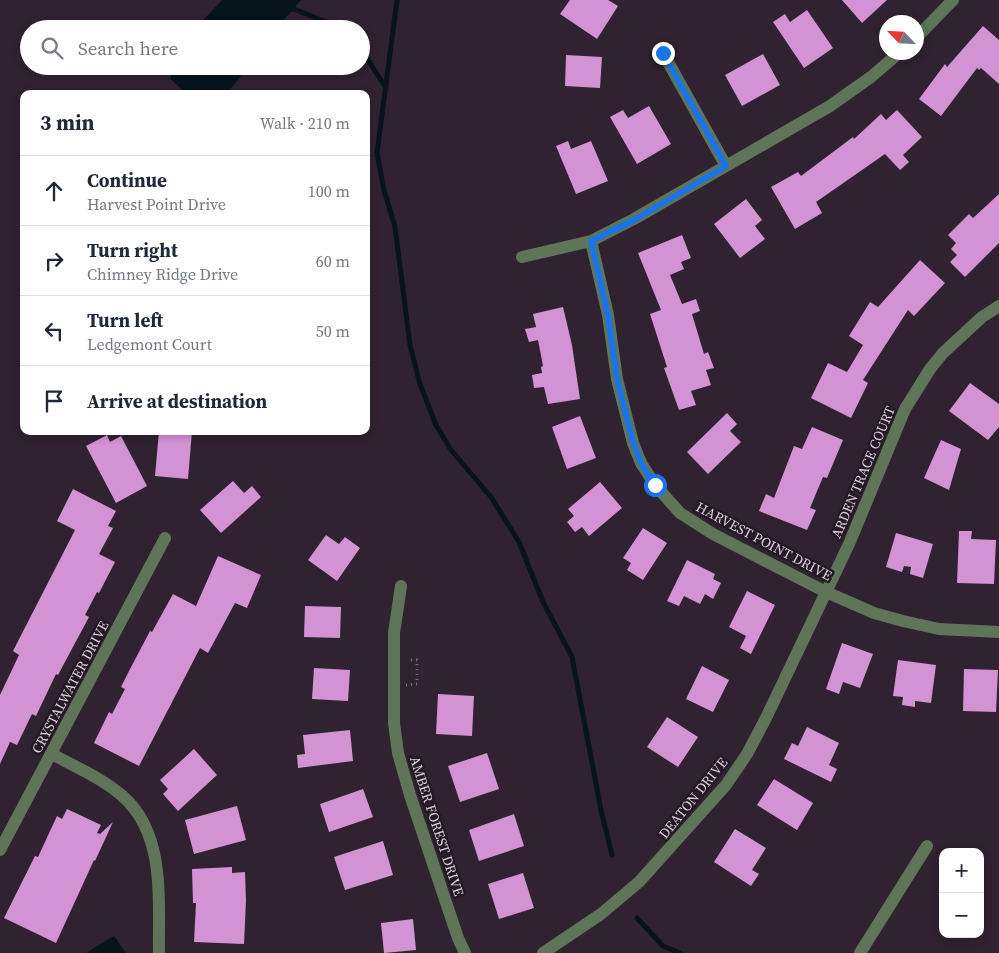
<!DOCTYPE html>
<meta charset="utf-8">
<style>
:root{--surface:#fff;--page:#f6f6f7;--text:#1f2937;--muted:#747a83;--line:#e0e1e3}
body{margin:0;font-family:"Source Serif 4",serif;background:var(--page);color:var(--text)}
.controls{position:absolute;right:15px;bottom:15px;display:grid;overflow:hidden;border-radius:10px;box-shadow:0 2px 8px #0003}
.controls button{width:45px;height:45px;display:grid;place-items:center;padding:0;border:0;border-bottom:1px solid var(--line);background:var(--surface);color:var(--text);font:25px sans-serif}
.compass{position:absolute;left:879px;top:15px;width:45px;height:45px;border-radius:50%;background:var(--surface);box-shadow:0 2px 8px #0003;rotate:295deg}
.stop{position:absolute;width:15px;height:15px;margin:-11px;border:4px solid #1a73e8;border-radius:50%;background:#fff}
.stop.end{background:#1a73e8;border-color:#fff;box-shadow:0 1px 5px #0008}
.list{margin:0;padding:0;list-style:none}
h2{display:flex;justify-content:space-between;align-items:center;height:65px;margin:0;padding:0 20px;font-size:21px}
h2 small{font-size:16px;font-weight:400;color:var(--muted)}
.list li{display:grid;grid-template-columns:32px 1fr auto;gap:15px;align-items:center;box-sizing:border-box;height:70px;padding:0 20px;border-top:1px solid var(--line)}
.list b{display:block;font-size:19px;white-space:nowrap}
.list p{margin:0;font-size:16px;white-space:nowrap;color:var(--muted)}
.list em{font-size:16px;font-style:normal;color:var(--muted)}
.icon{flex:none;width:28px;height:28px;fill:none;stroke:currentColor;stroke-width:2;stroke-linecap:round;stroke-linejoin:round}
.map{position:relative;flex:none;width:999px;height:953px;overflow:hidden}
.search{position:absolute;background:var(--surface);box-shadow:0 2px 8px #0003;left:20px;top:20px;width:350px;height:55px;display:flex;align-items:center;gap:12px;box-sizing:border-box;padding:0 18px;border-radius:28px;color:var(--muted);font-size:19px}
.panel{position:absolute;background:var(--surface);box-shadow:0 2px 8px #0003;left:20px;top:90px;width:350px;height:345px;border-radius:10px}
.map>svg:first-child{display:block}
.water{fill:#07141b}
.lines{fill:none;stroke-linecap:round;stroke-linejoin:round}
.stream{stroke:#07141b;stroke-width:5}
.building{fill:#d292d3}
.path{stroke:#796d79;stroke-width:3;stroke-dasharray:1 4;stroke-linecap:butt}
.minor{stroke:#5e7558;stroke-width:12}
.route{stroke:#1a73e8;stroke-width:6}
.labels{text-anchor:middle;stroke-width:5;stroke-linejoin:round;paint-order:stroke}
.street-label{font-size:14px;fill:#d9d0d9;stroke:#261926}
</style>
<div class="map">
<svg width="999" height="953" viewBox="0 0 999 953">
<rect width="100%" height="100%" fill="#302230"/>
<path class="water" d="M 222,0 L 301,0 L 276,29 L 195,29 Z
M 169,66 L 248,66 L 227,94 L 186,94 L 171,79 Z
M 114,936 L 126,953 L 86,953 Z"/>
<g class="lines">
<path class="stream" d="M 397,0 L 377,153 L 384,190 L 395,227 L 410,345 L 420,384 L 436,425 L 451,450 L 491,497 L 519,542 L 543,602 L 572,657 L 601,810 L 612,855
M 288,10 L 294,9 L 343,29
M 361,49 L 386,88
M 637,918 L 663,946 L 680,953"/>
</g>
<path class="building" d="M 570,0 L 608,0 L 618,6 L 597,39 L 560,14 Z
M 842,0 L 887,0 L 862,23 Z
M 807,10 L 833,48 L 804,68 L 773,22 L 785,14 L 790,22 Z
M 983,26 L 999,40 L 999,84 L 981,68 L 979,70 L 977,68 L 941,116 L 919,99 L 945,64 L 947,67 Z
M 763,54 L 780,85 L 742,106 L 725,75 Z
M 566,55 L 602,57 L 600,88 L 565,86 Z
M 649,106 L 671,144 L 637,164 L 610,117 L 623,110 L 628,118 Z
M 897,110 L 922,137 L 903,155 L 909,162 L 900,170 L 885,154 L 816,202 L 822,213 L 795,229 L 771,187 L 798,172 L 801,176 L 853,137 L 854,139 L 881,114 L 886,120 Z
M 568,141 L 571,149 L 591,141 L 608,181 L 576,194 L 556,146 Z
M 999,194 L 999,243 L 965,277 L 950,262 L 957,255 L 951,249 L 956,243 L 948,235 L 969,214 L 973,218 Z
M 746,199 L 762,220 L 755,226 L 765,239 L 740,258 L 714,224 Z
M 682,235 L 691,258 L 681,262 L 684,269 L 670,275 L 682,304 L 696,299 L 700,311 L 692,314 L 704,354 L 708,352 L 714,368 L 706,370 L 711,385 L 691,391 L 696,405 L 679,410 L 664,368 L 667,367 L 650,314 L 661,310 L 638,253 Z
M 920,260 L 945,283 L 914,316 L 908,310 L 863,380 L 868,383 L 851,418 L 811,398 L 828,363 L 847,372 L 863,345 L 849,336 L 870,302 L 878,307 Z
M 563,307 L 572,345 L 580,399 L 548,404 L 544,387 L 534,388 L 532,375 L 542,373 L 541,367 L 543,366 L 538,340 L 529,342 L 525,329 L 536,327 L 533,314 Z
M 970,383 L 999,404 L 999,427 L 988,440 L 949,411 Z
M 727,413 L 737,424 L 730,431 L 741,442 L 708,474 L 687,452 Z
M 580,416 L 596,458 L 567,469 L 552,427 Z
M 812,427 L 843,440 L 827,478 L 823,477 L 810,508 L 816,510 L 807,530 L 759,511 L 766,494 L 774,498 L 794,446 L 802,449 Z
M 159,431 L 192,431 L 188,479 L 155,476 Z
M 107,435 L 110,442 L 121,436 L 147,486 L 116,503 L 86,446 Z
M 941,440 L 961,449 L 949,490 L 924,478 Z
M 233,481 L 244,493 L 252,486 L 261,497 L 221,533 L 200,510 Z
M 600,482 L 622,508 L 589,536 L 582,527 L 575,532 L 567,522 L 574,516 L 568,509 Z
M 73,489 L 116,511 L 108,526 L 113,528 L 99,554 L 115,562 L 99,593 L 97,592 L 85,615 L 89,617 L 58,675 L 56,674 L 36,716 L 32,714 L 17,745 L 10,742 L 0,764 L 0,695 L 19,655 L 13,651 L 75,530 L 57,521 Z
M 643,528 L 667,543 L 643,580 L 627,570 L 631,563 L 623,558 Z
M 959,531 L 972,531 L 971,539 L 996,540 L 994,584 L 957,583 Z
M 896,533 L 933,544 L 923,578 L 910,574 L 911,567 L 904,566 L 902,572 L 886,567 Z
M 326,535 L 339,544 L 345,537 L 360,548 L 337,581 L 308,560 Z
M 218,556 L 261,575 L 247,608 L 235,603 L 208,653 L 200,648 L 139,766 L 94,743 L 109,712 L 112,714 L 125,689 L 121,687 L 129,671 L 150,631 L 152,632 L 173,594 L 196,606 Z
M 687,560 L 715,574 L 713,579 L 721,583 L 713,599 L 705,594 L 700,604 L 684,596 L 679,606 L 667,601 Z
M 747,591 L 775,605 L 751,654 L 740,648 L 746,636 L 729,627 Z
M 305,606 L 341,607 L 340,638 L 304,637 Z
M 842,643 L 873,654 L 860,688 L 843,682 L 839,694 L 826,689 Z
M 898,660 L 936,665 L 931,703 L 915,701 L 915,707 L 902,705 L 903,697 L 893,696 Z
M 702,666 L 729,680 L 713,712 L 686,699 Z
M 314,668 L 350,670 L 348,701 L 312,699 Z
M 964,669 L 998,670 L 996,712 L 963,711 Z
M 438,694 L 474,696 L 472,736 L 436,734 Z
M 667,717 L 698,737 L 678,767 L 647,747 Z
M 807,727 L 839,743 L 829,765 L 837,769 L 831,782 L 784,759 L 792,743 L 798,746 Z
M 350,730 L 353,761 L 298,768 L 297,755 L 305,754 L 303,735 Z
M 194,749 L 217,775 L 178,811 L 163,794 L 168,789 L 160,780 Z
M 487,753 L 499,789 L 460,802 L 448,766 Z
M 774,779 L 813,803 L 797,830 L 757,805 Z
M 363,789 L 373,817 L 329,832 L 320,804 Z
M 237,806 L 246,840 L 194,854 L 185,820 Z
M 67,809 L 101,825 L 97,833 L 100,834 L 113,822 L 95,861 L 94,860 L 56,943 L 4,918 L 35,856 L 38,857 L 57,816 L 62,819 Z
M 514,814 L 524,846 L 479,861 L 469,830 Z
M 735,829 L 766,848 L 752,870 L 759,874 L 751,886 L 714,862 Z
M 383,841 L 393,875 L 345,890 L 334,857 Z
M 232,867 L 232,873 L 245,872 L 246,901 L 244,944 L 194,942 L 196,903 L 193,903 L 192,869 Z
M 523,873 L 534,908 L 499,919 L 488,884 Z
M 413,919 L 416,950 L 384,953 L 381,923 Z"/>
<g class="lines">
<path class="path" d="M 406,685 L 417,684 L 417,660 L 407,660"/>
<path class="minor" d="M 916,38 L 953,0
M 663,53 L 726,166
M 591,241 L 608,315 L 617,379 L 633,443 L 641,463 L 655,485 L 680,513 L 713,534 L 826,592 L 874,613 L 903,621 L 939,629 L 999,632
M 522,257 L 591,241 L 634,219 L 830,106 L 871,77 L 900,52
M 401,586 L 394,633 L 394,723 L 398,753 L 410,795 L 458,938 L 465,953
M 52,754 C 73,766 96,775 115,790 C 167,827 158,897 159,953
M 0,850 L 165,538
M 543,953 L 601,914 L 639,882 L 726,785 L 747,754 L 766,718 L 849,544 L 905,409 L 930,369 L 943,353 L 982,317 L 999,306
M 860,953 L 927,846"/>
</g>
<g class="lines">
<path class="route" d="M 655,485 L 641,463 L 633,442 L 617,379 L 608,315 L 591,241 L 634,220 L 726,166 L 663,53"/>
</g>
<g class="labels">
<g class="street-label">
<text transform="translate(863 472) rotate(-67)" y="5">ARDEN TRACE COURT</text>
<text transform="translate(764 541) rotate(28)" y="5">HARVEST POINT DRIVE</text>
<text transform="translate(70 687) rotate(-62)" y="5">CRYSTALWATER DRIVE</text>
<text transform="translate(693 798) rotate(-51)" y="5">DEATON DRIVE</text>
<text transform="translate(437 826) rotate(72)" y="5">AMBER FOREST DRIVE</text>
</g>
</g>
</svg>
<div class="controls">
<button>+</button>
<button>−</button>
</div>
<svg class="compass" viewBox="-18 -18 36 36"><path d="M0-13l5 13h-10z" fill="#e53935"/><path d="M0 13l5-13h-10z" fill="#747a83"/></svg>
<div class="stop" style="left:655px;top:485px"></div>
<div class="stop end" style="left:663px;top:53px"></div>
<div class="search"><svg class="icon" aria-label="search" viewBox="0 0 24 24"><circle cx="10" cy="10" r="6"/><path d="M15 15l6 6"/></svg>Search here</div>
<section class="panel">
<h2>3 min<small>Walk · 210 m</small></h2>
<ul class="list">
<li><svg class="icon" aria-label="ahead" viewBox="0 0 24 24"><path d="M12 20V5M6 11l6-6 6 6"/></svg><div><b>Continue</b><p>Harvest Point Drive</p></div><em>100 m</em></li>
<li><svg class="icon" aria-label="right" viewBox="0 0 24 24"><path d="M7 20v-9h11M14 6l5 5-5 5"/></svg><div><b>Turn right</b><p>Chimney Ridge Drive</p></div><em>60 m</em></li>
<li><svg class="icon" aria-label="left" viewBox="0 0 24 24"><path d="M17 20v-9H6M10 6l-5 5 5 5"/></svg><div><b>Turn left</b><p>Ledgemont Court</p></div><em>50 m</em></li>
<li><svg class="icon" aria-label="arrive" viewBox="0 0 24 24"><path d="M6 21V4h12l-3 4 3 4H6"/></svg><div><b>Arrive at destination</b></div></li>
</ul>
</section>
</div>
